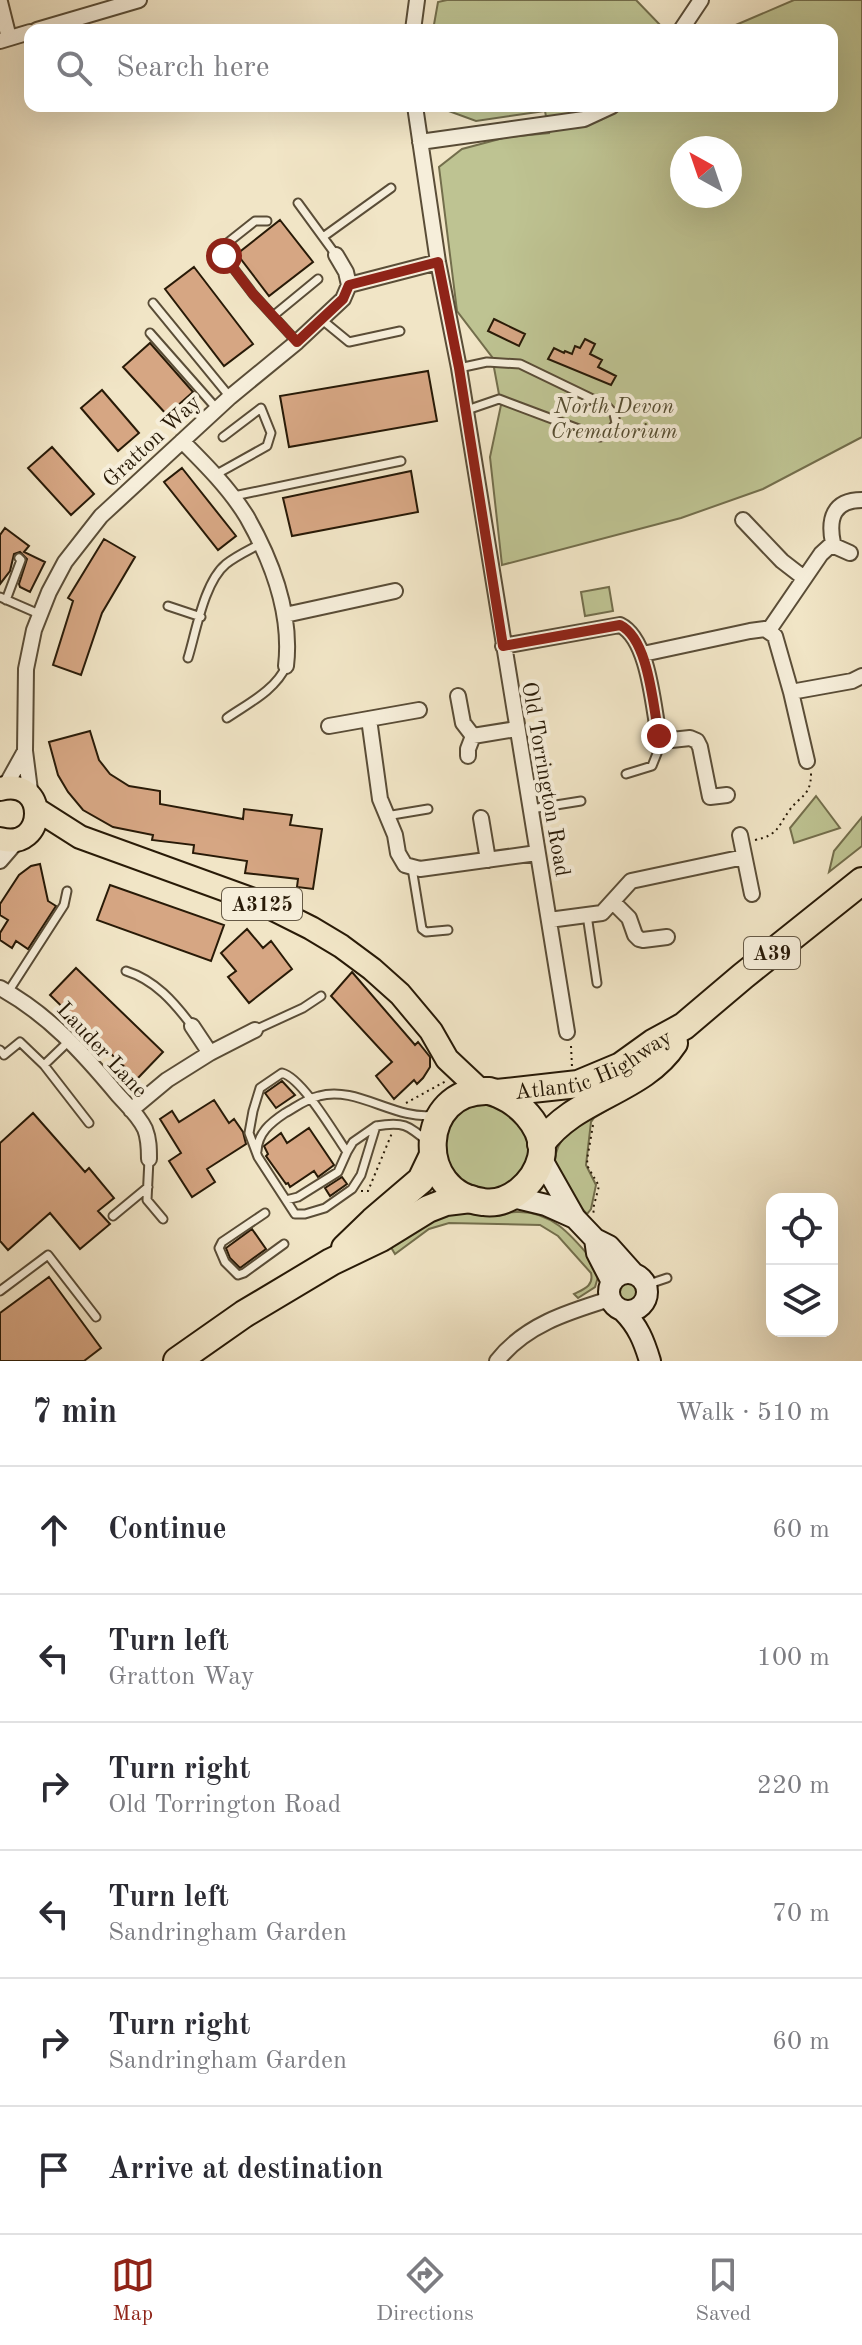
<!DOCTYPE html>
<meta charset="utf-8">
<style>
:root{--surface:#fff;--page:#f7f7f7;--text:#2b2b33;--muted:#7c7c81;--line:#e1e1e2;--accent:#8f2418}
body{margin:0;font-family:"Old Standard TT",serif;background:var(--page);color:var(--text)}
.controls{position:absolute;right:24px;bottom:24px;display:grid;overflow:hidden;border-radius:16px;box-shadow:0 8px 32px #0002}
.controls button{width:72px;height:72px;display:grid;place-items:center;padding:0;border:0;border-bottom:2px solid var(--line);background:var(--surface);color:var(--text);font:40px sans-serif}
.compass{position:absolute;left:670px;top:136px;width:72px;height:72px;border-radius:50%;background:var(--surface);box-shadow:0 8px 32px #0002;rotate:320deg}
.stop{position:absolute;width:24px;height:24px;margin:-18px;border:6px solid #8f2418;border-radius:50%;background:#fff}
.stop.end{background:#8f2418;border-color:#fff;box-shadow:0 2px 8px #0008}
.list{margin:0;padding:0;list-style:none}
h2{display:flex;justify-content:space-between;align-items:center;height:104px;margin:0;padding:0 32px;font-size:34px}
h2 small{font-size:26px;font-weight:400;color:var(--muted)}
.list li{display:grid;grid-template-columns:52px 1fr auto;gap:24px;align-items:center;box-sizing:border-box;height:128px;padding:0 32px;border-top:2px solid var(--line)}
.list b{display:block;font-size:30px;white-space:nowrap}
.list p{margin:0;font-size:26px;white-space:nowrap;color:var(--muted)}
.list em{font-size:26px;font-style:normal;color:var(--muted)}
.icon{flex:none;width:44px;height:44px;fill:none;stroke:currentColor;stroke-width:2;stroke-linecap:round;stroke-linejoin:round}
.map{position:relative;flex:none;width:862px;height:1361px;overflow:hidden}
.search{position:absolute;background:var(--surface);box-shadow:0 8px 32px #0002;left:24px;right:24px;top:24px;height:88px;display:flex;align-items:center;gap:20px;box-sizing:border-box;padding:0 28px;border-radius:16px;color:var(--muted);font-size:30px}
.sheet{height:872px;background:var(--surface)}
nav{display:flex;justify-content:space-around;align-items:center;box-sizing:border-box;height:112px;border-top:2px solid var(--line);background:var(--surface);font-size:22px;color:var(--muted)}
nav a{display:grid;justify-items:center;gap:4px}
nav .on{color:var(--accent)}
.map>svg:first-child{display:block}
.green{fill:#bec392;stroke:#736e4c;stroke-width:2;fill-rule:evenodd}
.building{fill:#d6a683;stroke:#281a07;stroke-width:2}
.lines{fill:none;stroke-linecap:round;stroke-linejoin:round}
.lane-casing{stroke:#5a4d37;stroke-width:11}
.street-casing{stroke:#5a4d37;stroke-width:18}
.secondary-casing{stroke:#281a07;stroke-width:24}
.primary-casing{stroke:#281a07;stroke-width:26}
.highway-casing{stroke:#281a07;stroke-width:30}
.path{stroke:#281a07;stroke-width:2;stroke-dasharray:2 4;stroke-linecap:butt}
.lane{stroke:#f6eeda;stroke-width:7}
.street{stroke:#f6eeda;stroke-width:14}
.secondary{stroke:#f6eeda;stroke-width:20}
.primary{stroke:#f1e5c6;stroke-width:22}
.highway{stroke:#f1e5c6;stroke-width:26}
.route{stroke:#8f2418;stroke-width:10}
.labels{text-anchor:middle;stroke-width:8;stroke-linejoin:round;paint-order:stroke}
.shield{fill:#f6eeda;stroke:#665a46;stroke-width:2}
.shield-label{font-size:20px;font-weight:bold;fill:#281a07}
.park-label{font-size:22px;font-style:italic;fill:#554d31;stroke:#f6eeda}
.street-label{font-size:22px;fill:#281a07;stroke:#f6eeda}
</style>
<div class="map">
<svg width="862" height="1361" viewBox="0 0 862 1361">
<rect width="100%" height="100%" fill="#f1e5c6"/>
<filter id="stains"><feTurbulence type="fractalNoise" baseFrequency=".0025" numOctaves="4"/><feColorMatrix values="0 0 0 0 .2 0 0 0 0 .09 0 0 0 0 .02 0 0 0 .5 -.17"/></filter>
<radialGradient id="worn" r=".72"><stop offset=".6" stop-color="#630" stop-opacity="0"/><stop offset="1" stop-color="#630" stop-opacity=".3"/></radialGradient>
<path class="green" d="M 447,0 L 636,0 L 665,30 L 433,30 L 438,2 Z
M 794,0 L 862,0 L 862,437 L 763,489 L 681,518 L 502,565 L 490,457 L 501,405 L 492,357 L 457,311 L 439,167 L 462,149 L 507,137 L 549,133 L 545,111 L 476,121 L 435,106 L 832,106 L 832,30 L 724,30 ZM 682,148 L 730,148 L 730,196 L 682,196 Z
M 609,587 L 613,611 L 585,616 L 581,592 Z
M 816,796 L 840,828 L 794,843 L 790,828 Z
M 862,817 L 862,846 L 829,872 L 834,851 Z
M 634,1094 L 594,1118 L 591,1122 L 586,1165 L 596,1185 L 591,1209 L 587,1214 C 579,1205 567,1196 562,1186 C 533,1134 599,1112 634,1094 Z
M 495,1103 L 526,1127 C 527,1134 530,1144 530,1152 C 528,1177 497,1197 474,1188 C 466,1186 459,1179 452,1175 L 443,1141 C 457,1110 461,1107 495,1103 Z
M 459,1211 C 479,1216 496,1213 516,1212 C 552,1210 573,1237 594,1262 L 591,1265 L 598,1277 L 595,1287 L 578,1298 L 574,1294 C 584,1289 594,1286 591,1273 L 558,1236 L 540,1225 L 449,1223 L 429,1229 L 395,1254 L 389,1244 L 425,1220 Z
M617 1292a10 10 0 1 1 20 0a10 10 0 1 1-20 0Z"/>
<path class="building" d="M 280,220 L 313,262 L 269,296 L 237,254 Z
M 194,267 L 253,344 L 224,366 L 165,289 Z
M 494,319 L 525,334 L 519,346 L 488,331 Z
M 585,339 L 595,344 L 590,354 L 602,360 L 598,367 L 616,376 L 611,385 L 548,359 L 554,348 L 564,353 L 565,351 L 572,354 L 575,346 L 580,348 Z
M 150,343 L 193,392 L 167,415 L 123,367 Z
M 428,371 L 437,421 L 289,447 L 280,396 Z
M 102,390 L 139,433 L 118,451 L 81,408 Z
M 52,447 L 94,494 L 71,515 L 28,468 Z
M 182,468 L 236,536 L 218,550 L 164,482 Z
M 411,471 L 418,512 L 292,536 L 283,498 Z
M 5,528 L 29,546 L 24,552 L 45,562 L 30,592 L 20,587 L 19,584 L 27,559 L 20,552 L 14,554 L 10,571 L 0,584 L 0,535 Z
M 104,539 L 135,557 L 102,613 L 81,675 L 53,665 L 73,601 L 68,598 Z
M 90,731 L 99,760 L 110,774 L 129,786 L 160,791 L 160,804 L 243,819 L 244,809 L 292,815 L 290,825 L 322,829 L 313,889 L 297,887 L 298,879 L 245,873 L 247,861 L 193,853 L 194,845 L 152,840 L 153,835 L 113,827 L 83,810 L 68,792 L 58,775 L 49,742 Z
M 40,864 L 48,901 L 56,906 L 28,949 L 16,941 L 12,948 L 0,940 L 0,933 L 8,920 L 0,915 L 0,904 L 19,875 L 31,866 Z
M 110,885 L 224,925 L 211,961 L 97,920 Z
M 247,929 L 263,948 L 271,941 L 292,969 L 249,1003 L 228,977 L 236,971 L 221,953 Z
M 76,968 L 163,1052 L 137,1079 L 50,995 Z
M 352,972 L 415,1045 L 418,1042 L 430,1057 L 430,1067 L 423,1078 L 417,1084 L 414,1080 L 394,1099 L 376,1076 L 392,1062 L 331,996 Z
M 282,1081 L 295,1095 L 276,1108 L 265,1093 Z
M 214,1100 L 229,1123 L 234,1119 L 243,1132 L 246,1144 L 207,1169 L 215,1182 L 192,1197 L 169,1161 L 181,1153 L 160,1119 L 172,1111 L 179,1122 Z
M 33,1113 L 85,1172 L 89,1168 L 114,1198 L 98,1211 L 110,1224 L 80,1249 L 50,1213 L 8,1250 L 0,1241 L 0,1143 Z
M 309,1128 L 334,1165 L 318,1177 L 314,1171 L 290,1187 L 288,1183 L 286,1184 L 266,1156 L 268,1154 L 264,1146 L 281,1133 L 287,1143 Z
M 342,1177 L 347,1184 L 330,1196 L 325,1188 Z
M 252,1229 L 266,1249 L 240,1268 L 230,1258 L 226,1248 Z
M 49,1277 L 101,1348 L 84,1361 L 0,1361 L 0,1313 Z"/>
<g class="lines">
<defs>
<path id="lane" d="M 298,203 L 336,255
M 267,221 L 255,221 L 226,244 L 224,256 L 253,294 L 297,342
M 323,237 L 391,188
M 153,303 L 230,397
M 273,316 L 318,279
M 321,319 L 349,342 L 400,331
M 150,333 L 217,409
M 459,368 L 487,362 L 520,364 L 607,406 L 614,414 L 616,423 L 608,434 L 600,437 L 499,399 L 467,410
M 215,475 L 267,446 L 271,433 L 261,408 L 223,437
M 234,496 L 401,461
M 0,597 L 39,614
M 6,600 L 21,560 L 19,558
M 168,606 L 201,617
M 188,658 C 196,632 204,582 226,564 C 236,556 249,550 260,544
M 227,718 C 247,704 276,690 286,666
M 626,774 L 652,766 L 662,741
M 531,809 L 581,801
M 386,816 L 428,809
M 412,868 L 422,929 L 426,932 L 448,930
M 587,915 L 597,983
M 126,971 C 155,980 174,1002 192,1026
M 8,992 L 64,905 L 67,891
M 255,1030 L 303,1008 L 321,996
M 0,1050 L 4,1055 L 20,1042 L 44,1065 L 89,1123
M 44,1065 L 69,1041
M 376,1126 L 353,1142 L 347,1152 C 334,1133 302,1078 282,1073 L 260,1088 L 253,1111 L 249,1133 L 258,1157 L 295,1214 L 305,1214 L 325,1208 L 352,1189 L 361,1175 L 376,1126 C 403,1121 408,1125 428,1142
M 257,1151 C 258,1133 270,1123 285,1113 C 296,1107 306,1099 319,1096 C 356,1085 396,1121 434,1115
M 149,1159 L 147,1200 L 163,1219
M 286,1200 L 298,1197 L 338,1172 L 347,1152
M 265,1213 L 222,1242 L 219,1248 L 225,1262 L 238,1275 L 244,1273 L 284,1244
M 113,1216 L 148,1187
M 646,1285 L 667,1278
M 0,1291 L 48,1255 L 96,1317"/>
<path id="street" d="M 0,2 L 9,38
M 37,30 L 139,0
M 413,30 L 417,0
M 681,30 L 701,0
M 0,41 L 30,32
M 415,106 L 438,262 L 459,368 L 567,1032
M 420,142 L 584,119 L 612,106
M 336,255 L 346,272 L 349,285
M 349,285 L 438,262
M 182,441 C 205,464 230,489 247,517 C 272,561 292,615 286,666
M 743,520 L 782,561 L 804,578
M 832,545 L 850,553
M 285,615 L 395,591
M 769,630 L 821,554 L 833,543 C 828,519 833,500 862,500
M 503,646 L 620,625 C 649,639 653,707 659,736 L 662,741 L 690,738 L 697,741 L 700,747 L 710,797 L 727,795
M 643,654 L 750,631 L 765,629 L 775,636 L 791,692 L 852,681 L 862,676
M 791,692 L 807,761
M 458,696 L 463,723 L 473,736 L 516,729
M 369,719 L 380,799 L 395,835 L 398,853 L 405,865 L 420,869 L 537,853
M 329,726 L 419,710
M 468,756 L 468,749 L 473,736
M 5,787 L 25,751
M 31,798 L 25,751 L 26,669 L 34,630 L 49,592 L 65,562 L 101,516 L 230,397 L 297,342 L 343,299 L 349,285
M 481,818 L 488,860
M 740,835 L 752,894
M 0,861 L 19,839
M 613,902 L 629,918 L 635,935 L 639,939 L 643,940 L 667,937
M 549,920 L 602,913 L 631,881 L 744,857
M 0,988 C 48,1014 83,1053 118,1095 C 127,1105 139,1116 145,1129 C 149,1139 149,1149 149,1159
M 192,1026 L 210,1053
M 131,1110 L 167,1080 L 210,1053 L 255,1030
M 497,1361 C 525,1325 568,1312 610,1299"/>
<path id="secondary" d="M 541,1158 L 575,1218 L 595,1239 L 609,1246 L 634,1274
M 513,1197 L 546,1205 L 575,1218
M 595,1239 L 597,1253 L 612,1282
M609 1292a19 19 0 1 1 38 0a19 19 0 1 1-38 0Z
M 623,1311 C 638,1326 644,1341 650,1361"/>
<path id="primary" d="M 0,789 C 49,776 47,852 0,839
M 36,809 L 80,837 L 259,902 L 311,928 L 341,946 L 372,969 L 400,994 L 431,1031 L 447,1059 L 481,1091"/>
<g id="highway">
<path d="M 489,1091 C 516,1097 548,1128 541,1158 C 535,1183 509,1206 483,1202 C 413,1194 417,1088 489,1091 Z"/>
<path id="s1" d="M 497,1093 L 578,1084 L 621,1066 L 653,1043 L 684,1026 L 743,976 L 862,881"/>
<path d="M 541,1144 C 575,1096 642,1092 674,1043"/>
<path d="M 345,1248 L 373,1221 L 421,1180 L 432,1157"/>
<path d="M 177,1361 L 244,1314 L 331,1262 L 381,1238 L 428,1209 L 446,1202 L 471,1199"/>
</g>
</defs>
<use href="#lane" class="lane-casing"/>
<use href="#street" class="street-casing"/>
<use href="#secondary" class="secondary-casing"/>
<use href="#primary" class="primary-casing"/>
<use href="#highway" class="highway-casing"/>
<path class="path" d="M 755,840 C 778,835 777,828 789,811 C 800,795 811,797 811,773
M 571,1046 L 572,1067
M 406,1103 L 446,1081
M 593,1125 L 587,1160 L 588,1167 L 599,1186 L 593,1209 L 594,1214
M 361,1191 L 368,1191 L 392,1133"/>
<use href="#lane" class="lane"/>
<use href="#street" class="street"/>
<use href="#secondary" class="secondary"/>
<use href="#primary" class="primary"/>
<use href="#highway" class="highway"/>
</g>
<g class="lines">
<path class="route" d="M 224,256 L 253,294 L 297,342 L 343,299 L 349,285 L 438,262 L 459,368 L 503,646 L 620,625 C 649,639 653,707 659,736"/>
</g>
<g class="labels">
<g class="shield">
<rect x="222" y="888" width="80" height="32" rx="6"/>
<rect x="744" y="937" width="56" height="32" rx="6"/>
</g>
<g class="shield-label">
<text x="262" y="911">A3125</text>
<text x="772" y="960">A39</text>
</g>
<g class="park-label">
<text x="614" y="413">North Devon<tspan x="614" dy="25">Crematorium</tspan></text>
</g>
<g class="street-label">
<text transform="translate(151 440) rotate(-43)" y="8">Gratton Way</text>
<text transform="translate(547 779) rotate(80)" y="8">Old Torrington Road</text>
<text transform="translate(103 1049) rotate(47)" y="8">Lauder Lane</text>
<text dy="8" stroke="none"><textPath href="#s1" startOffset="102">Atlantic Highway</textPath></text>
</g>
</g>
<rect width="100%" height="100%" filter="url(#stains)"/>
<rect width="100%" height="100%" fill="url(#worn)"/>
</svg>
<div class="controls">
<button><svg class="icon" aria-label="locate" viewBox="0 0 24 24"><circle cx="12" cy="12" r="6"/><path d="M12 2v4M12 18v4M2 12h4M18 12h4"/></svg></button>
<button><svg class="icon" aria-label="layers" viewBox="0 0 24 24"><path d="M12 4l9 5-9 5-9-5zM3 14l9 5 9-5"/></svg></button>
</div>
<svg class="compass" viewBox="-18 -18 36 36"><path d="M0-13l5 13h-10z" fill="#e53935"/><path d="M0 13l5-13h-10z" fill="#7c7c81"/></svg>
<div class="stop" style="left:224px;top:256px"></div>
<div class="stop end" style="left:659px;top:736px"></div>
<div class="search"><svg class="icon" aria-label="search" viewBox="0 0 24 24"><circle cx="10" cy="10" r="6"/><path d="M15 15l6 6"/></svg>Search here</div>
</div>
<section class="sheet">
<h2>7 min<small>Walk · 510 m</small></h2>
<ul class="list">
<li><svg class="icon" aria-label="ahead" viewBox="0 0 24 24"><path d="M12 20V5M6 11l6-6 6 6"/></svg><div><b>Continue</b></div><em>60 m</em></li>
<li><svg class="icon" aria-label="left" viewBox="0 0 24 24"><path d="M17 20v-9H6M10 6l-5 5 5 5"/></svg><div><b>Turn left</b><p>Gratton Way</p></div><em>100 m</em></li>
<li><svg class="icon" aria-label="right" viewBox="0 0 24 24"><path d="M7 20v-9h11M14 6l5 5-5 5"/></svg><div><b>Turn right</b><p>Old Torrington Road</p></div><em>220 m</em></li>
<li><svg class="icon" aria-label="left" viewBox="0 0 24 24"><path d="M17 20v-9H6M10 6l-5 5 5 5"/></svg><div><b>Turn left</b><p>Sandringham Garden</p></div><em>70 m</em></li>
<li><svg class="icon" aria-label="right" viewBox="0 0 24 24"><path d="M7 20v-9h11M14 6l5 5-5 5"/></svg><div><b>Turn right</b><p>Sandringham Garden</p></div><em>60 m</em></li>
<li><svg class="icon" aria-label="arrive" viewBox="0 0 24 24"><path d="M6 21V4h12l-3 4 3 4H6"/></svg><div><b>Arrive at destination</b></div></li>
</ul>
</section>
<nav>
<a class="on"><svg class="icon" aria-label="map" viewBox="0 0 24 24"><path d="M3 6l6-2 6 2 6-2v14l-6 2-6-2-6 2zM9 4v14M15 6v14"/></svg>Map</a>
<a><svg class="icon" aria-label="directions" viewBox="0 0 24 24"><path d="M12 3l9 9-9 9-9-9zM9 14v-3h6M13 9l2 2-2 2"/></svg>Directions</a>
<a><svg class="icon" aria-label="saved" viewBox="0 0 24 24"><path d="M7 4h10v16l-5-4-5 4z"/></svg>Saved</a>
</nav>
